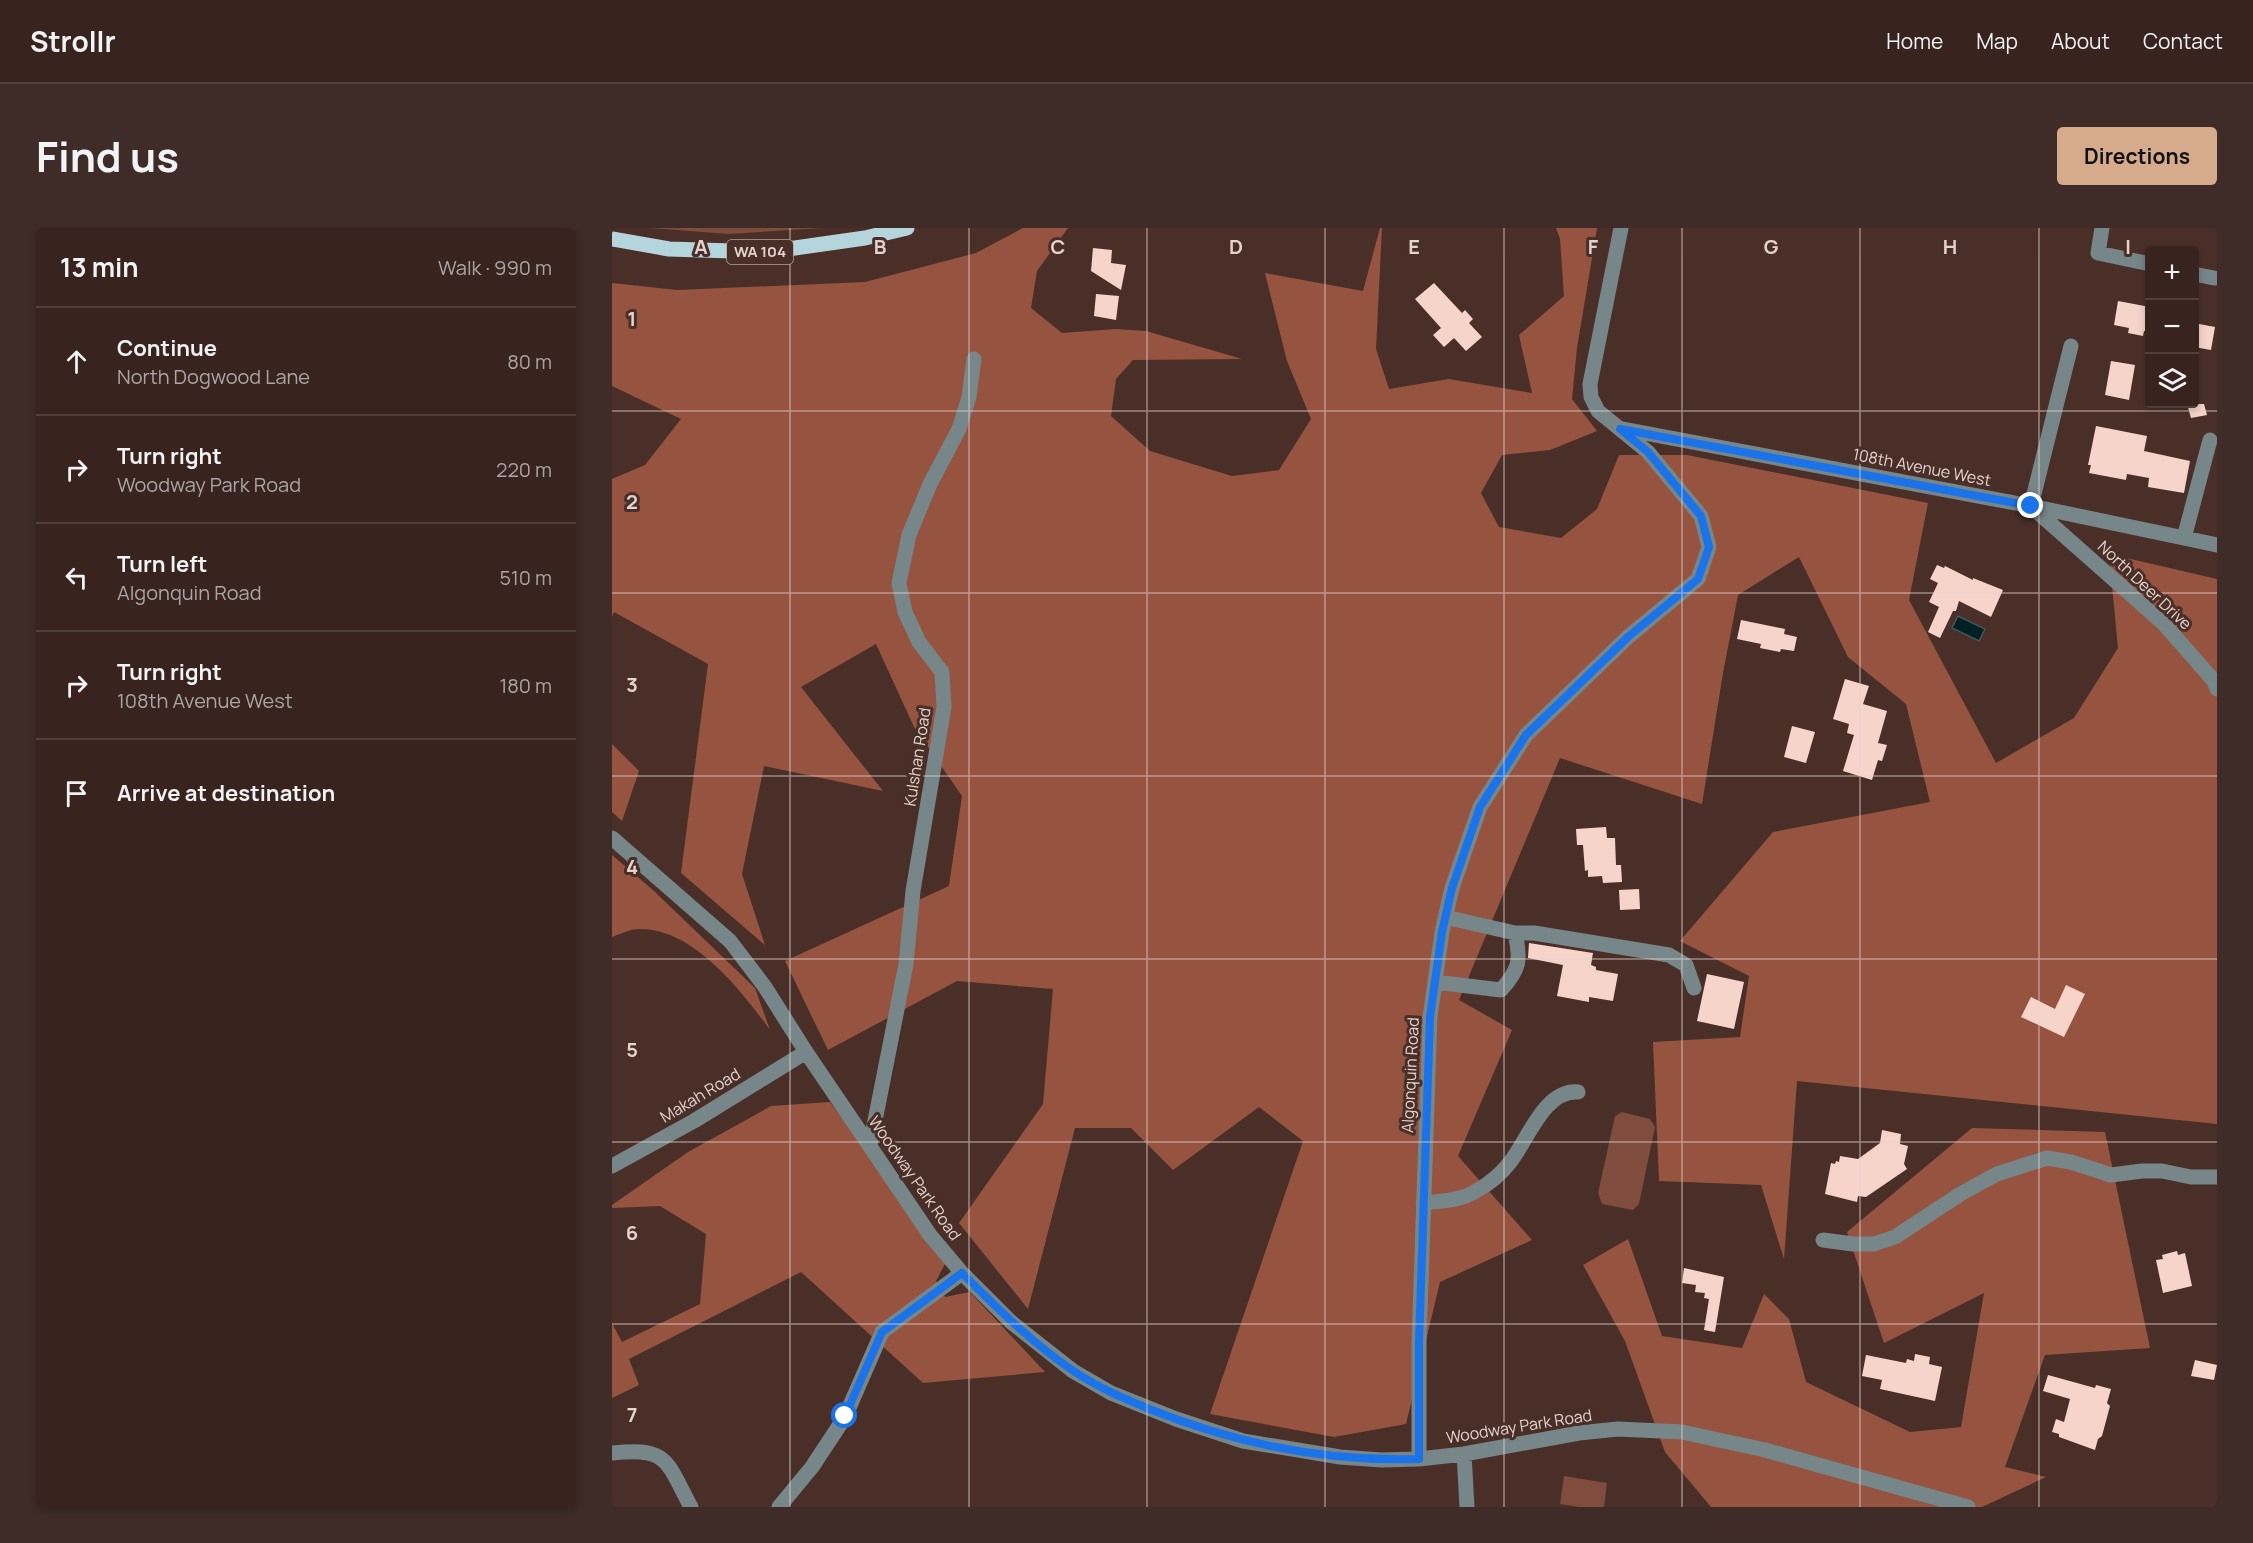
<!DOCTYPE html>
<meta charset="utf-8">
<style>
:root{--surface:#38231e;--page:#3f2b27;--text:#f1f3f6;--muted:#aba4a4;--line:#52403c;--accent:#d6ab8b}
body{margin:0;font-family:Manrope,sans-serif;background:var(--page);color:var(--text)}
.controls{position:absolute;right:18px;top:18px;display:grid;overflow:hidden;border-radius:6px;box-shadow:0 3px 9px #0003}
.controls button{width:54px;height:54px;display:grid;place-items:center;padding:0;border:0;border-bottom:2px solid var(--line);background:var(--surface);color:var(--text);font:30px sans-serif}
.stop{position:absolute;width:18px;height:18px;margin:-14px;border:4px solid #1a73e8;border-radius:50%;background:#fff}
.stop.end{background:#1a73e8;border-color:#fff;box-shadow:0 2px 6px #0008}
.list{margin:0;padding:0;list-style:none}
h2{display:flex;justify-content:space-between;align-items:center;height:78px;margin:0;padding:0 24px;font-size:26px}
h2 small{font-size:20px;font-weight:400;color:var(--muted)}
.list li{display:grid;grid-template-columns:39px 1fr auto;gap:18px;align-items:center;box-sizing:border-box;height:108px;padding:0 24px;border-top:2px solid var(--line)}
.list b{display:block;font-size:22px;white-space:nowrap}
.list p{margin:0;font-size:20px;white-space:nowrap;color:var(--muted)}
.list em{font-size:20px;font-style:normal;color:var(--muted)}
.icon{flex:none;width:33px;height:33px;fill:none;stroke:currentColor;stroke-width:2;stroke-linecap:round;stroke-linejoin:round}
.map{position:relative;flex:none;width:1605px;height:1279px;overflow:hidden;border-radius:6px}
header{display:flex;align-items:center;gap:36px;box-sizing:border-box;height:84px;padding:0 30px;background:var(--surface);border-bottom:2px solid var(--line)}
header strong{font-size:28px}
nav{display:flex;gap:33px;margin-inline-start:auto;font-size:21px}
.intro{display:flex;align-items:center;justify-content:space-between;box-sizing:border-box;height:144px;padding:0 36px}
h1{margin:0;font-size:42px}
.button{padding:15px 27px;border-radius:6px;background:var(--accent);color:#111;font-size:21px;font-weight:700}
main{display:flex;gap:36px;padding:0 36px}
aside{flex:1;background:var(--surface);border-radius:6px;box-shadow:0 3px 9px #0003}
.map>svg:first-child{display:block}
.green{fill:#804c3d}
.forest{fill:#965340}
.water{fill:#012026;stroke:#455558;stroke-width:1.5}
.building{fill:#f7d4ca}
.lines{fill:none;stroke-linecap:round;stroke-linejoin:round}
.minor{stroke:#778689;stroke-width:15}
.major{stroke:#b5d5dc;stroke-width:15}
.route{stroke:#1a73e8;stroke-width:8}
.grid{fill:none;stroke:#e4d2cd;stroke-width:1.5;stroke-opacity:0.55}
.labels{text-anchor:middle;stroke-width:6;stroke-linejoin:round;paint-order:stroke}
.shield{fill:#4a2f28;stroke:#b6a19c;stroke-width:1.5}
.shield-label{font-size:15px;font-weight:bold;fill:#e4d2cd}
.street-label{font-size:16px;fill:#e4d2cd;stroke:#4a2f28}
.grid-label{font-size:20px;text-anchor:middle;font-weight:bold;fill:#e4d2cd;stroke:#4a2f28;stroke-width:6;stroke-linejoin:round;paint-order:stroke}
</style>
<header>
<strong>Strollr</strong>
<nav><a>Home</a><a>Map</a><a>About</a><a>Contact</a></nav>
</header>
<div class="intro"><h1>Find us</h1><a class="button">Directions</a></div>
<main>
<aside>
<h2>13 min<small>Walk · 990 m</small></h2>
<ul class="list">
<li><svg class="icon" aria-label="ahead" viewBox="0 0 24 24"><path d="M12 20V5M6 11l6-6 6 6"/></svg><div><b>Continue</b><p>North Dogwood Lane</p></div><em>80 m</em></li>
<li><svg class="icon" aria-label="right" viewBox="0 0 24 24"><path d="M7 20v-9h11M14 6l5 5-5 5"/></svg><div><b>Turn right</b><p>Woodway Park Road</p></div><em>220 m</em></li>
<li><svg class="icon" aria-label="left" viewBox="0 0 24 24"><path d="M17 20v-9H6M10 6l-5 5 5 5"/></svg><div><b>Turn left</b><p>Algonquin Road</p></div><em>510 m</em></li>
<li><svg class="icon" aria-label="right" viewBox="0 0 24 24"><path d="M7 20v-9h11M14 6l5 5-5 5"/></svg><div><b>Turn right</b><p>108th Avenue West</p></div><em>180 m</em></li>
<li><svg class="icon" aria-label="arrive" viewBox="0 0 24 24"><path d="M6 21V4h12l-3 4 3 4H6"/></svg><div><b>Arrive at destination</b></div></li>
</ul>
</aside>
<div class="map">
<svg width="1605" height="1279" viewBox="0 0 1605 1279">
<rect width="100%" height="100%" fill="#4a2f28"/>
<path class="green" d="M 38,0 L 210,0 L 117,6 Z
M 1010,884 L 1038,891 L 1043,899 L 1027,976 L 1021,982 L 990,976 L 986,965 L 1003,888 Z
M 952,1248 L 995,1255 L 992,1279 L 967,1279 L 948,1276 Z"/>
<path class="forest" d="M 411,0 L 456,0 L 425,43 L 419,80 L 450,105 L 504,101 L 534,103 L 630,131 L 521,132 L 504,151 L 499,188 L 538,223 L 620,248 L 667,242 L 699,191 L 675,133 L 653,45 L 751,63 L 768,0 L 770,0 L 764,121 L 777,161 L 837,151 L 920,165 L 907,107 L 952,68 L 948,11 L 944,0 L 985,0 L 965,120 L 960,171 L 985,203 L 938,222 L 890,227 L 869,265 L 887,299 L 949,310 L 985,281 L 1007,227 L 1075,227 L 1316,275 L 1297,372 L 1384,535 L 1462,490 L 1506,420 L 1497,326 L 1605,351 L 1605,896 L 1185,853 L 1172,1031 L 1149,957 L 1047,953 L 1041,814 L 1128,809 L 1137,748 L 1068,713 L 1161,604 L 1318,574 L 1294,476 L 1236,429 L 1187,329 L 1126,367 L 1111,445 L 1090,576 L 948,530 L 847,772 L 900,802 L 846,928 L 920,1012 L 828,1054 L 794,1196 L 722,1209 L 598,1186 L 691,913 L 647,879 L 561,942 L 519,900 L 463,900 L 416,1081 L 347,995 L 431,876 L 441,761 L 345,753 L 216,822 L 173,733 L 337,658 L 350,568 L 302,499 L 264,416 L 189,459 L 271,563 L 152,538 L 130,646 L 153,717 L 69,645 L 96,436 L 2,384 L 0,389 L 0,251 L 33,237 L 69,191 L 0,158 L 0,55 L 65,62 L 253,54 L 364,25 Z
M 0,516 L 27,543 L 10,593 L 0,584 Z
M 0,627 L 42,663 L 143,760 L 158,802 C 129,762 81,700 27,701 C 18,701 8,706 0,709 Z
M 218,874 L 259,928 L 334,1034 L 324,1053 L 333,1069 L 358,1064 L 433,1144 L 311,1155 L 189,1044 L 17,1131 L 27,1157 L 0,1170 L 0,1095 L 10,1114 L 88,1076 L 94,1006 L 48,978 L 0,980 L 0,977 L 76,924 L 159,878 Z
M 1360,900 L 1493,904 L 1538,1120 L 1433,1127 L 1393,1239 L 1434,1249 L 1370,1279 L 1099,1279 L 1053,1224 L 1013,1113 L 971,1037 L 1016,1011 L 1050,1108 L 1130,1120 L 1152,1066 L 1177,1091 L 1194,1154 L 1298,1204 L 1349,1199 L 1372,1065 L 1272,1115 L 1235,1004 Z"/>
<path class="water" d="M 1346,388 L 1373,401 L 1367,413 L 1340,400 Z"/>
<path class="building" d="M 481,20 L 500,22 L 499,35 L 514,37 L 509,62 L 479,43 Z
M 822,55 L 850,85 L 853,82 L 861,91 L 857,95 L 870,109 L 854,123 L 842,110 L 832,119 L 821,107 L 829,100 L 803,71 Z
M 484,66 L 507,68 L 504,92 L 482,88 Z
M 1506,73 L 1538,79 L 1538,104 L 1532,103 L 1531,108 L 1516,105 L 1517,100 L 1502,97 Z
M 1582,95 L 1603,99 L 1599,122 L 1582,119 Z
M 1499,133 L 1523,137 L 1517,172 L 1493,167 Z
M 1575,176 L 1592,176 L 1595,187 L 1579,190 Z
M 1484,198 L 1535,208 L 1532,223 L 1578,233 L 1572,265 L 1536,259 L 1537,250 L 1515,246 L 1514,252 L 1477,245 L 1479,237 L 1476,237 Z
M 1325,337 L 1332,340 L 1333,338 L 1361,352 L 1361,350 L 1391,362 L 1379,389 L 1347,373 L 1344,383 L 1341,383 L 1328,410 L 1316,404 L 1327,379 L 1317,374 L 1326,355 L 1318,351 Z
M 1129,392 L 1173,401 L 1172,406 L 1185,409 L 1182,423 L 1169,421 L 1168,424 L 1148,420 L 1149,416 L 1125,411 Z
M 1233,451 L 1257,458 L 1251,476 L 1275,483 L 1266,515 L 1275,517 L 1270,533 L 1266,532 L 1260,552 L 1231,543 L 1242,507 L 1235,505 L 1237,496 L 1221,491 Z
M 1180,498 L 1203,504 L 1194,535 L 1172,529 Z
M 994,599 L 995,610 L 1003,610 L 1004,637 L 1009,637 L 1010,654 L 991,655 L 990,648 L 976,649 L 976,642 L 973,643 L 971,617 L 965,617 L 964,601 Z
M 1027,661 L 1028,681 L 1008,682 L 1007,662 Z
M 917,715 L 981,725 L 979,737 L 984,739 L 984,742 L 1006,746 L 1001,773 L 977,769 L 977,774 L 945,768 L 951,737 L 916,730 Z
M 1095,746 L 1132,754 L 1122,801 L 1085,793 Z
M 1454,757 L 1473,766 L 1452,809 L 1409,789 L 1419,769 L 1443,781 Z
M 1270,902 L 1289,906 L 1288,916 L 1296,918 L 1292,936 L 1295,941 L 1254,969 L 1246,968 L 1245,974 L 1213,966 L 1219,935 L 1223,936 L 1224,933 L 1227,934 L 1228,928 L 1246,931 L 1268,915 Z
M 1565,1023 L 1566,1027 L 1573,1025 L 1580,1058 L 1551,1065 L 1544,1032 L 1551,1031 L 1550,1027 Z
M 1072,1040 L 1112,1049 L 1103,1104 L 1092,1102 L 1097,1071 L 1092,1070 L 1093,1065 L 1083,1064 L 1084,1057 L 1070,1055 Z
M 1303,1126 L 1318,1129 L 1317,1136 L 1330,1139 L 1323,1173 L 1268,1161 L 1270,1152 L 1250,1148 L 1254,1127 L 1294,1135 L 1295,1131 L 1302,1133 Z
M 1583,1132 L 1605,1137 L 1602,1152 L 1579,1148 Z
M 1436,1147 L 1483,1160 L 1484,1157 L 1499,1161 L 1495,1175 L 1498,1178 L 1490,1208 L 1486,1211 L 1483,1222 L 1447,1209 L 1447,1206 L 1440,1204 L 1444,1191 L 1452,1194 L 1458,1171 L 1431,1163 Z"/>
<g class="lines">
<path class="minor" d="M 1490,0 L 1486,25 L 1538,36
M 1582,46 L 1602,50
M 1011,201 L 1419,278 L 1605,317
M 1419,278 L 1459,118
M 1421,280 L 1552,396 L 1602,453 L 1605,461
M 1572,310 L 1598,212
M 0,610 L 118,713 L 153,759 L 194,824 L 318,1007 L 350,1045 L 399,1094 L 461,1143 L 499,1165 L 564,1191 L 631,1213 L 728,1229 L 770,1232 L 807,1231 L 852,1226 L 967,1205 L 1006,1201 L 1070,1204 L 1153,1222 L 1356,1279
M 833,689 L 903,705 L 922,705 L 1057,727 L 1074,737 L 1082,760
M 823,754 L 889,762 C 908,741 909,732 903,705
M 258,918 L 294,736 L 301,663 L 332,479 L 330,444 L 307,414 L 293,384 L 287,355 L 297,307 L 318,256 L 347,201 L 357,169 L 362,131
M 0,938 L 82,893 L 194,824
M 811,975 C 829,973 848,973 864,963 C 877,956 890,945 899,933 C 916,911 933,861 966,864
M 1211,1012 L 1241,1016 L 1262,1016 L 1283,1009 L 1350,965 L 1385,946 L 1435,930 L 1459,934 L 1499,947 L 1530,943 L 1550,943 L 1579,949 L 1605,949
M 0,1225 C 57,1219 54,1233 79,1279
M 852,1226 L 855,1279
M 807,1231 L 807,1115 L 818,789 L 830,704 L 840,660 L 868,579 L 914,507 L 1016,409 L 1086,351 L 1097,319 L 1089,288 L 1036,224 L 986,183 L 979,169 L 978,156 L 1009,0
M 167,1279 L 200,1239 L 233,1189 L 270,1104 L 350,1045"/>
<path class="major" d="M 0,11 L 57,21 L 155,24 L 253,10 L 295,0"/>
</g>
<g class="lines">
<path class="route" d="M 233,1188 L 270,1104 L 350,1045 C 385,1080 421,1116 463,1144 C 487,1160 513,1171 540,1182 C 625,1216 715,1234 807,1231 L 807,1115 L 818,789 L 830,704 L 840,660 L 868,579 L 914,507 L 1016,409 L 1086,351 L 1097,319 L 1089,288 L 1036,224 L 1008,201 L 1419,278"/>
</g>
<path class="grid" d="M 178,0 L 178,1279M 357,0 L 357,1279M 535,0 L 535,1279M 713,0 L 713,1279M 892,0 L 892,1279M 1070,0 L 1070,1279M 1248,0 L 1248,1279M 1427,0 L 1427,1279M 0,183 L 1605,183M 0,365 L 1605,365M 0,548 L 1605,548M 0,731 L 1605,731M 0,914 L 1605,914M 0,1096 L 1605,1096"/>
<g class="labels">
<rect class="shield" x="115" y="12" width="66" height="24" rx="4.5"/>
<g class="shield-label">
<text x="148" y="29">WA 104</text>
</g>
<g class="street-label">
<text transform="translate(1310 239) rotate(11)" y="6">108th Avenue West</text>
<text transform="translate(1533 357) rotate(43)" y="6">North Deer Drive</text>
<text transform="translate(305 529) rotate(-81)" y="6">Kulshan Road</text>
<text transform="translate(798 847) rotate(-87)" y="6">Algonquin Road</text>
<text transform="translate(88 867) rotate(-31)" y="6">Makah Road</text>
<text transform="translate(303 950) rotate(55)" y="6">Woodway Park Road</text>
<text transform="translate(907 1198) rotate(-9)" y="6">Woodway Park Road</text>
</g>
</g>
<g class="grid-label">
<text x="89" y="26">A</text>
<text x="268" y="26">B</text>
<text x="446" y="26">C</text>
<text x="624" y="26">D</text>
<text x="802" y="26">E</text>
<text x="981" y="26">F</text>
<text x="1159" y="26">G</text>
<text x="1338" y="26">H</text>
<text x="1516" y="26">I</text>
<text x="20" y="98">1</text>
<text x="20" y="281">2</text>
<text x="20" y="464">3</text>
<text x="20" y="646">4</text>
<text x="20" y="829">5</text>
<text x="20" y="1012">6</text>
<text x="20" y="1194">7</text>
</g>
</svg>
<div class="controls">
<button>+</button>
<button>−</button>
<button><svg class="icon" aria-label="layers" viewBox="0 0 24 24"><path d="M12 4l9 5-9 5-9-5zM3 14l9 5 9-5"/></svg></button>
</div>
<div class="stop" style="left:233px;top:1188px"></div>
<div class="stop end" style="left:1419px;top:278px"></div>
</div>
</main>
